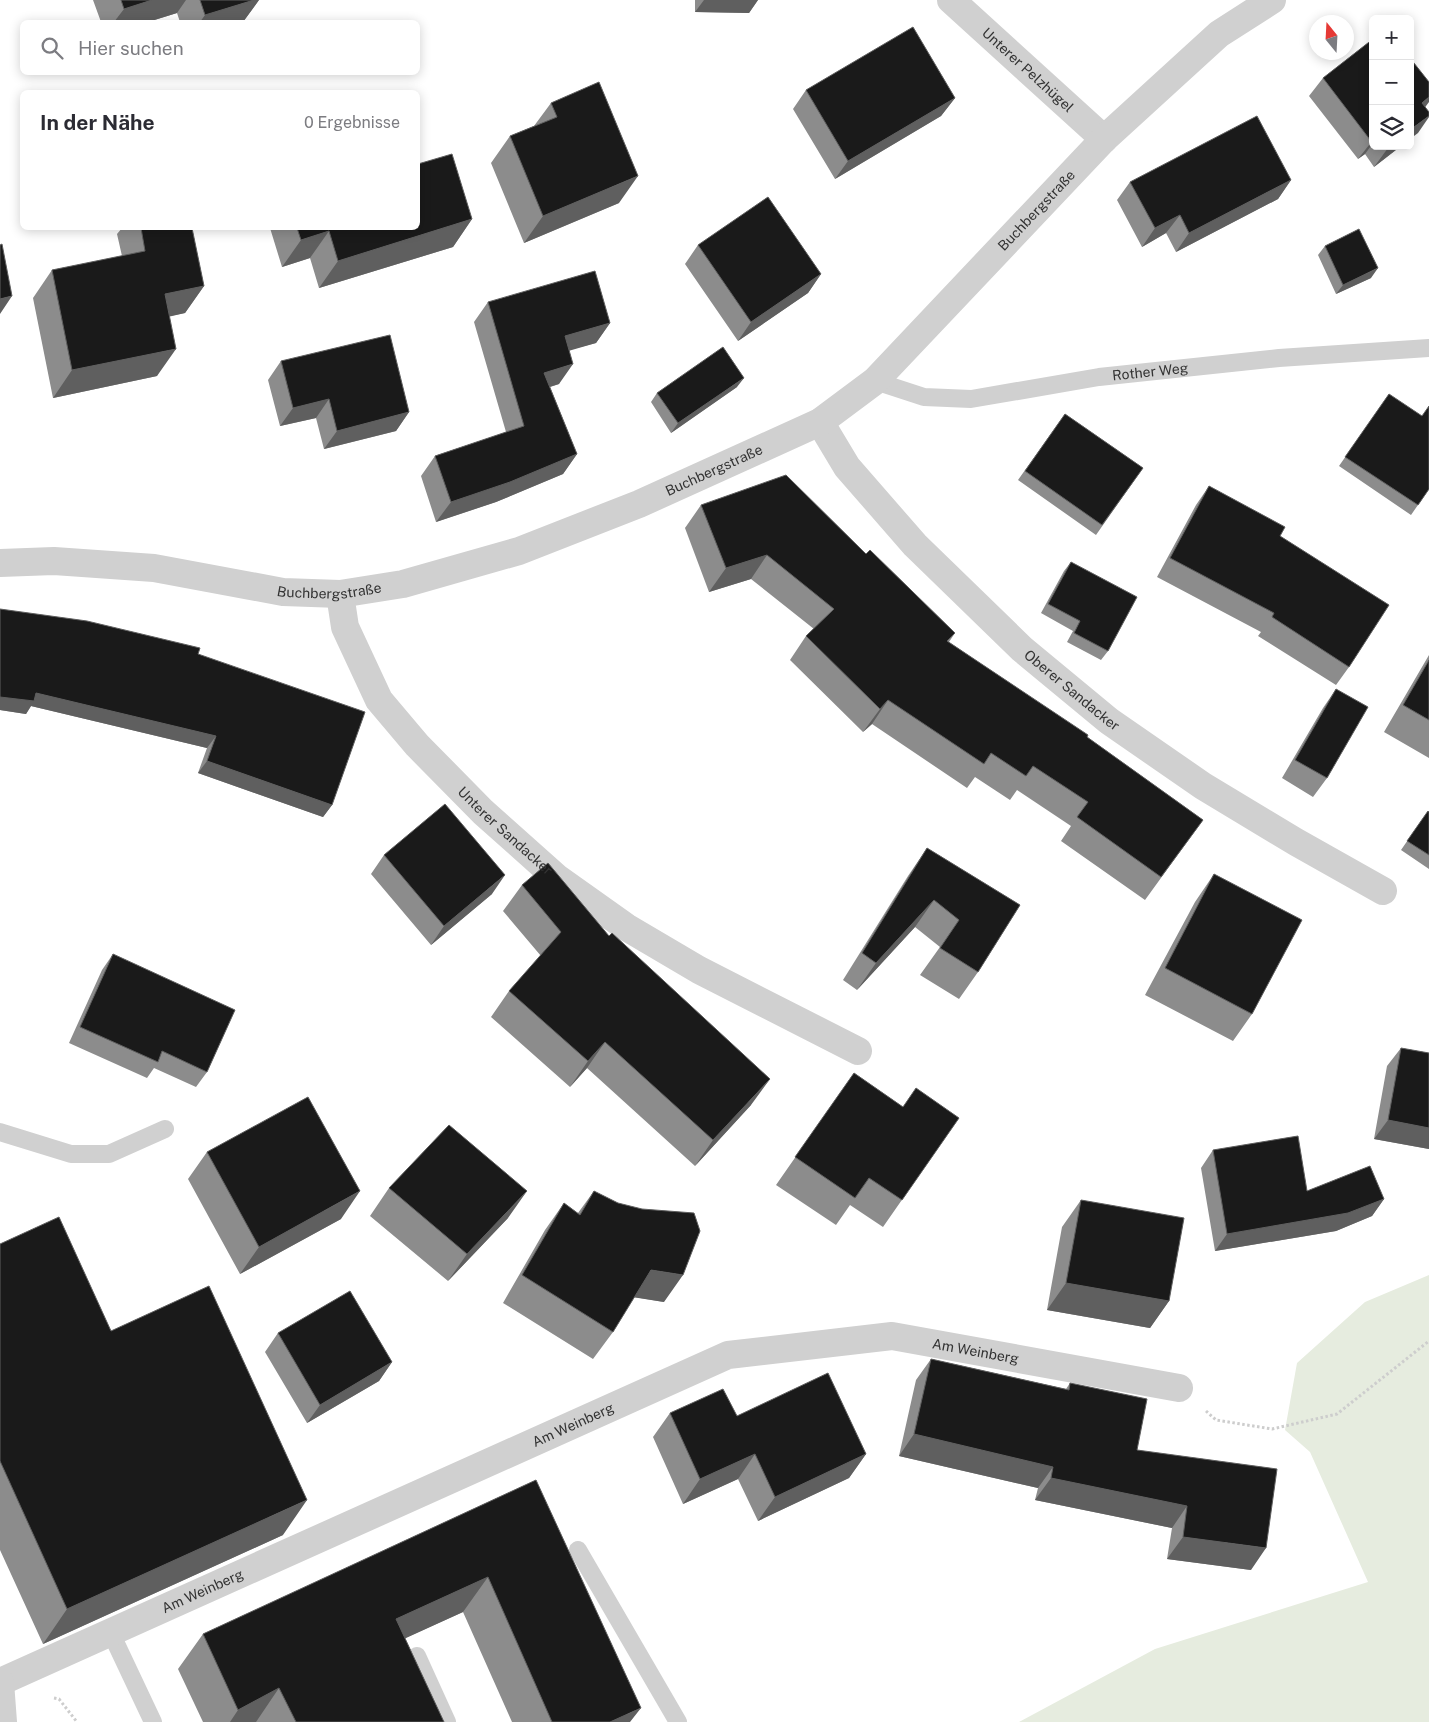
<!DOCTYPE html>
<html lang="de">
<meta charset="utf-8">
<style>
:root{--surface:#fff;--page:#f7f7f7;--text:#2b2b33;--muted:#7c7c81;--line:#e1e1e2}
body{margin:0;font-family:"Public Sans",sans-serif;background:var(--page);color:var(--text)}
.controls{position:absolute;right:15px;top:15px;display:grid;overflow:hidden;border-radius:8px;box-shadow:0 2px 12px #0003}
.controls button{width:45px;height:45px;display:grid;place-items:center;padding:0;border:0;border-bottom:1px solid var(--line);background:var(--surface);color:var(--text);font:25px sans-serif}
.compass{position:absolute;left:1309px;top:15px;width:45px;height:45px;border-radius:50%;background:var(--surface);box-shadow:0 2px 12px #0003;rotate:342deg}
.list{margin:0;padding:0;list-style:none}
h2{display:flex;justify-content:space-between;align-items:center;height:65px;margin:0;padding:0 20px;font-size:21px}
h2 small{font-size:16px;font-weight:400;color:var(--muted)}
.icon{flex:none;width:28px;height:28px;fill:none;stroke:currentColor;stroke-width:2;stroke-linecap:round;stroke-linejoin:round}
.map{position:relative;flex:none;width:1429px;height:1722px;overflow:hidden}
.search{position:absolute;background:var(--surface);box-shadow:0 2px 12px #0003;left:20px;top:20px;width:400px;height:55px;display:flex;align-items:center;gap:12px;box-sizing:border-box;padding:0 18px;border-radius:8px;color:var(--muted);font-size:19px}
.panel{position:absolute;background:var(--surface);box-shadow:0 2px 12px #0003;left:20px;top:90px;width:400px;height:140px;border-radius:8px}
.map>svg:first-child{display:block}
.green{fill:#e6ecdf}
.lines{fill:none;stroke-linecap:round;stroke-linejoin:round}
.path{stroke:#cdcdcd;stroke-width:3;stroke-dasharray:2.5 2.5;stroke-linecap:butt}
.lane{stroke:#d0d0d0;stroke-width:18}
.street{stroke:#d0d0d0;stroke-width:28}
.wall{fill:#8c8c8c}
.shaded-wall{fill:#5f5f5f}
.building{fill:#1a1a1a;stroke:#5f5f5f}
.labels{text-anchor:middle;stroke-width:5;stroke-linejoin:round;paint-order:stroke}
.street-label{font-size:14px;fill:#333;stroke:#fff}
</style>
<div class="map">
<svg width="1429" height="1722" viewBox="0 0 1429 1722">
<rect width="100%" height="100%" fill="#fff"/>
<path class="green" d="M 1429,1275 L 1429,1722 L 1019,1722 L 1155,1649 L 1368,1582 L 1310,1452 L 1285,1430 L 1297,1363 L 1365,1302 Z"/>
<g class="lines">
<path class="path" d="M 1206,1411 L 1216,1420 L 1272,1429 L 1337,1414 L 1429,1341
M 54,1698 L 59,1699 L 77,1722"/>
<g class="lane">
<path id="s1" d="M 875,381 L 924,397 L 971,399 L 1099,377 L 1279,358 L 1429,348"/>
<path d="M 0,1132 L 71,1154 L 109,1154 L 165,1129"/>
<path d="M 578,1550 L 678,1722"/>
<path d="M 111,1633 L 153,1722"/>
<path d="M 417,1656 L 447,1722"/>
</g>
<g class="street">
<path id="s2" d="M 951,0 L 1104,139"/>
<path id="s3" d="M 820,422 L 847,467 L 915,545 L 1022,649 L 1109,721 L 1203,786 L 1296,842 L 1383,891"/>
<path id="s4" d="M 0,563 L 54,561 L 154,568 L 283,592 L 340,594 L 403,584 L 519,551 L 639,504 L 820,422 L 875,381 L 1104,139 L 1219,34 L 1272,0"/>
<path id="s5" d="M 340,594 L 345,627 L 379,700 L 417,745 L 483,812 L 557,878 L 626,927 L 699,970 L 858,1051"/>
<path id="s6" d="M 0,1682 L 728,1355 L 892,1336 L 1179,1388"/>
<path d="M 0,1682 L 3,1722"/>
</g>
</g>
<path class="wall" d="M 93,0 L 259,0 L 243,22 L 180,22 L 177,13 L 148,22 L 101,22 Z
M 695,0 L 758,0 L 749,13 L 695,12 Z
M 1373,39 L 1373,146 L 1401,146 L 1374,167 L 1365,154 L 1358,159 L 1309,96 L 1323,78 Z
M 806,90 L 955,98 L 941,116 L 835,179 L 793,109 Z
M 551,103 L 619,203 L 524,243 L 491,163 L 510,136 L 534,126 Z
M 1291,180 L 1278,199 L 1176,252 L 1166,233 L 1142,247 L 1117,200 L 1130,182 Z
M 472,219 L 453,247 L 319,288 L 310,258 L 282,267 L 270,228 L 418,228 Z
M 122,228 L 192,228 L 204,286 L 185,313 L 170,316 L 157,376 L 53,398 L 33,298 L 52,270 L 122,256 L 117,234 Z
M 698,245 L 821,274 L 808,293 L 738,341 L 685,264 Z
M 1325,246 L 1371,278 L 1336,294 L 1318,255 Z
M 488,302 L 610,323 L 596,343 L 569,350 L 559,384 L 550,387 L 577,454 L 563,474 L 496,502 L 436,522 L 421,476 L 435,456 L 506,432 L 474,322 Z
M 281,361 L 409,412 L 396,431 L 324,449 L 316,418 L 280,426 L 268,380 Z
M 737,387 L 671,433 L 651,402 L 657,393 Z
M 1389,394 L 1429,489 L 1411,515 L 1339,466 Z
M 1065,414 L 1143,468 L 1096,535 L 1018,480 Z
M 1209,486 L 1280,536 L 1349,667 L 1336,685 L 1258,636 L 1261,632 L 1157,577 L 1196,505 Z
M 701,505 L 866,554 L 955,633 L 949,642 L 1087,737 L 1203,820 L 1145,900 L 1061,841 L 1071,826 L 1017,790 L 1010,800 L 975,777 L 967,788 L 872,724 L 863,732 L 790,660 L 806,636 L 814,629 L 751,579 L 709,592 L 685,528 Z
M 1071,562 L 1108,651 L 1101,660 L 1067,642 L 1073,631 L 1041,613 L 1064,571 Z
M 0,609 L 198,654 L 332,805 L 323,817 L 198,773 L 207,748 L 31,706 L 26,714 L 0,710 Z
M 1429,655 L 1429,758 L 1384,732 Z
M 1336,689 L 1327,778 L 1313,797 L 1282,778 L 1323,708 Z
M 1428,811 L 1429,812 L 1429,869 L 1401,850 Z
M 927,848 L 1020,905 L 978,972 L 959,999 L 920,975 L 940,947 L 915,927 L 857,990 L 843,980 L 908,876 Z
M 384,855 L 492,894 L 431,945 L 371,874 Z
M 1214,874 L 1252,1014 L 1233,1041 L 1145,995 L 1195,902 Z
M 522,885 L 609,936 L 751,1105 L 695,1166 L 587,1068 L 570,1087 L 491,1017 L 509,991 L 541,956 L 503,911 Z
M 113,954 L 207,1072 L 196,1087 L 154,1068 L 147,1078 L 69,1043 L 102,970 Z
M 1401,1048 L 1429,1053 L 1429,1149 L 1374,1139 L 1387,1066 Z
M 854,1073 L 903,1107 L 959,1118 L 883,1227 L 850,1205 L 836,1225 L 776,1185 Z
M 1213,1150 L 1307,1191 L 1384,1199 L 1372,1216 L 1336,1231 L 1215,1251 L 1201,1168 Z
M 207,1152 L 341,1219 L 240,1274 L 188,1179 Z
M 389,1188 L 508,1218 L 448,1281 L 370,1216 Z
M 594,1191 L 664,1302 L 634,1297 L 613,1332 L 593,1359 L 503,1303 L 545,1230 L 564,1203 L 578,1213 Z
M 1081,1200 L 1169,1301 L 1150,1328 L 1047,1310 L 1062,1227 Z
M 0,1244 L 111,1331 L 283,1535 L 43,1644 L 0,1550 Z
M 278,1333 L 392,1362 L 379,1381 L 307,1423 L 265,1352 Z
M 931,1359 L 1066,1389 L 1070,1383 L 1137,1450 L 1251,1570 L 1167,1559 L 1172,1528 L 1035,1500 L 1038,1488 L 899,1456 L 916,1380 Z
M 670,1413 L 737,1416 L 866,1454 L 849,1478 L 758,1521 L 738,1479 L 683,1504 L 653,1437 Z
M 536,1480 L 630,1722 L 512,1722 L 463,1612 L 405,1638 L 444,1722 L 203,1722 L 178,1669 L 203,1634 Z"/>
<path class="shaded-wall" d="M 152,0 L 186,0 L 177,13 L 148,22 L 114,22 L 124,9 Z
M 254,0 L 259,0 L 243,22 L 200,22 L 205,15 Z
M 704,0 L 758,0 L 749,13 L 695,12 Z
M 1429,97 L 1429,102 L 1423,110 L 1422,103 Z
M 955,98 L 941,116 L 835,179 L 848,161 Z
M 1429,116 L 1429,117 L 1418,133 L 1410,139 L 1410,130 Z
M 1373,140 L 1373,143 L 1365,154 L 1358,159 Z
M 1390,146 L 1401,146 L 1374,167 L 1388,148 Z
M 638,176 L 619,203 L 524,243 L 543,216 Z
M 1291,180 L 1278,199 L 1176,252 L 1189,233 Z
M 1180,215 L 1166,233 L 1142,247 L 1155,228 Z
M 472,219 L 453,247 L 319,288 L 338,261 Z
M 329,231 L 310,258 L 282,267 L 301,240 Z
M 1378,268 L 1371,278 L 1336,294 L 1343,285 Z
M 821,274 L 808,293 L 738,341 L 751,322 Z
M 204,286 L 185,313 L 146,322 L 165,294 Z
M 12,296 L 0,314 L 0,299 Z
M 610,323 L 596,343 L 551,356 L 565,336 Z
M 176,349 L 157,376 L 53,398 L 72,370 Z
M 573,364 L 559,384 L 530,393 L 544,373 Z
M 744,378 L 737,387 L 671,433 L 678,423 Z
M 329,399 L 316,418 L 280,426 L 293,408 Z
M 409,412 L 396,431 L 324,449 L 337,431 Z
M 577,454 L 563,474 L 496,502 L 436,522 L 451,502 Z
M 767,555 L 751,579 L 709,592 L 726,568 Z
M 36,693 L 216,736 L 207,748 L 31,706 L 26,714 L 0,710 L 0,697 Z
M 888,700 L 872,724 L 863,732 L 880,709 Z
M 207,761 L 332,805 L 323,817 L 198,773 Z
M 505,875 L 492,894 L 431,945 L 444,926 Z
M 934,900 L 915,927 L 857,990 L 876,963 Z
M 605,1042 L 587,1068 L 570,1087 L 588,1061 Z
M 770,1079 L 751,1105 L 695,1166 L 713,1140 Z
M 1388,1120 L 1429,1128 L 1429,1149 L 1374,1139 Z
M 360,1191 L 341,1219 L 240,1274 L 259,1247 Z
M 527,1191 L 508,1218 L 448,1281 L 467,1254 Z
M 1384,1199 L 1372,1216 L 1336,1231 L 1215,1251 L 1227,1234 Z
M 651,1270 L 683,1275 L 664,1302 L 632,1297 Z
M 1066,1283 L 1169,1301 L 1150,1328 L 1047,1310 Z
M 392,1362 L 379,1381 L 307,1423 L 320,1405 Z
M 914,1434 L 1053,1467 L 1038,1488 L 899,1456 Z
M 755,1454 L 738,1479 L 683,1504 L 700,1479 Z
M 866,1454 L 849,1478 L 758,1521 L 775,1497 Z
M 1051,1478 L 1187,1506 L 1172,1528 L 1035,1500 Z
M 307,1500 L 283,1535 L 43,1644 L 67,1609 Z
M 1183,1537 L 1266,1548 L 1251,1570 L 1167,1559 Z
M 488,1577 L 463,1612 L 371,1654 L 396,1619 Z
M 279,1688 L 256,1722 L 230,1722 L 238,1710 Z
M 641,1708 L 630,1722 L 610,1722 Z"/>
<path class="building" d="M 121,0 L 152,0 L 124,9 Z
M 200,0 L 254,0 L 205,15 Z
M 913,27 L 955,98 L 848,161 L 806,90 Z
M 1373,39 L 1373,140 L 1371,141 L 1323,78 Z
M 1410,58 L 1429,82 L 1429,97 L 1422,103 L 1429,112 L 1429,116 L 1410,130 Z
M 599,82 L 638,176 L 543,216 L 510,136 L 557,117 L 551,103 Z
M 1257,116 L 1291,180 L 1189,233 L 1180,215 L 1155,228 L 1130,182 Z
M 452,154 L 472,219 L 338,261 L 329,231 L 301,240 L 297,228 L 418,228 L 418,164 Z
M 768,197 L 821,274 L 751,322 L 698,245 Z
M 141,228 L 192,228 L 204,286 L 165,294 L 176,349 L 72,370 L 52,270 L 145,251 Z
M 1359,229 L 1378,268 L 1343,285 L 1325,246 Z
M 2,244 L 12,296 L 0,299 L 0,245 Z
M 595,271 L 610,323 L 565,336 L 573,364 L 544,373 L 577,454 L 510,482 L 451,502 L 435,456 L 524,426 L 488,302 Z
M 390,335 L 409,412 L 337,431 L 329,399 L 293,408 L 281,361 Z
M 723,347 L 744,378 L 678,423 L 657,393 Z
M 1389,394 L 1422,416 L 1429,406 L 1429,489 L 1418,505 L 1345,457 Z
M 1065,414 L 1143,468 L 1102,525 L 1025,471 Z
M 786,475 L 866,554 L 870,550 L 955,633 L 947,641 L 1088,735 L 1087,737 L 1203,820 L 1161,877 L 1077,817 L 1088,802 L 1033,766 L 1026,776 L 991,753 L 984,764 L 888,700 L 880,709 L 806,636 L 834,609 L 767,555 L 726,568 L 701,505 Z
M 1209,486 L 1285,527 L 1280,536 L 1389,605 L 1349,667 L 1272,617 L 1274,613 L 1170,558 Z
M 1071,562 L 1137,597 L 1108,651 L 1074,633 L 1080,621 L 1048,604 Z
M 0,609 L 87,621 L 200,648 L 198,654 L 365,712 L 332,805 L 207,761 L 216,736 L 36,693 L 34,701 L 0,697 Z
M 1429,660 L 1429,720 L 1403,705 Z
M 1336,689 L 1368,707 L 1327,778 L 1295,760 Z
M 445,804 L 505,875 L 444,926 L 384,855 Z
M 1428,811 L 1429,812 L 1429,855 L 1407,841 Z
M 927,848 L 1020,905 L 978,972 L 940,948 L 959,920 L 934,900 L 876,963 L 862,953 Z
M 548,863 L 609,936 L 612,933 L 770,1079 L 713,1140 L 605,1042 L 588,1061 L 509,991 L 561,932 L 522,885 Z
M 1214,874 L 1302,920 L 1252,1014 L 1165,968 Z
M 113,954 L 235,1010 L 207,1072 L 162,1051 L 158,1062 L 80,1027 Z
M 1401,1048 L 1429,1053 L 1429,1128 L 1388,1120 Z
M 854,1073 L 903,1107 L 916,1088 L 959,1118 L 902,1200 L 869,1178 L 855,1198 L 795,1157 Z
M 308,1097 L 360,1191 L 259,1247 L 207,1152 Z
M 449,1125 L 527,1191 L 467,1254 L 389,1188 Z
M 1298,1136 L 1307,1191 L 1370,1166 L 1384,1199 L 1348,1213 L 1227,1234 L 1213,1150 Z
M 594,1191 L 618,1203 L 642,1209 L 694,1213 L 700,1231 L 683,1275 L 651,1270 L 613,1332 L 522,1275 L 564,1203 L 580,1215 Z
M 1081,1200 L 1184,1218 L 1169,1301 L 1066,1283 Z
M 59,1217 L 111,1331 L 209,1286 L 307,1500 L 67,1609 L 0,1461 L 0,1244 Z
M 350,1291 L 392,1362 L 320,1405 L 278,1333 Z
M 931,1359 L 1069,1390 L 1070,1383 L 1147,1399 L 1137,1450 L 1277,1469 L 1266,1548 L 1183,1537 L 1187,1506 L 1051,1478 L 1053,1467 L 914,1434 Z
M 828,1373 L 866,1454 L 775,1497 L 755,1454 L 700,1479 L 670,1413 L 723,1389 L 737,1416 Z
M 536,1480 L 641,1708 L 610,1722 L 552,1722 L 488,1577 L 396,1619 L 444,1722 L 296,1722 L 279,1688 L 238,1710 L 203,1634 Z"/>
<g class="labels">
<g class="street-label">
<text dy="5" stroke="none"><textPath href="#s2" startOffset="104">Unterer Pelzhügel</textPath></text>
<text dy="5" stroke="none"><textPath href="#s4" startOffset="1158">Buchbergstraße</textPath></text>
<text dy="5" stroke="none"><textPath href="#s1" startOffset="280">Rother Weg</textPath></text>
<text dy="5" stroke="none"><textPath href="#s4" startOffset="738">Buchbergstraße</textPath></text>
<text dy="5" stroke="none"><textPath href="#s4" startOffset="332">Buchbergstraße</textPath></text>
<text dy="5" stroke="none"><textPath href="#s3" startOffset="370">Oberer Sandacker</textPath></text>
<text dy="5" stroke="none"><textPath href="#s5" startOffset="296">Unterer Sandacker</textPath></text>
<text dy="5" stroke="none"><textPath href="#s6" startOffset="1048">Am Weinberg</textPath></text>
<text dy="5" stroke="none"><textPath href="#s6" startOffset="628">Am Weinberg</textPath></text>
<text dy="5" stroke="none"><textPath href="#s6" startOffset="222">Am Weinberg</textPath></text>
</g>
</g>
</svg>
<div class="controls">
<button>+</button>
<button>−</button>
<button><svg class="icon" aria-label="layers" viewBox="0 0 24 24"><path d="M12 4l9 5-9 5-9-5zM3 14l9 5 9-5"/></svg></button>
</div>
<svg class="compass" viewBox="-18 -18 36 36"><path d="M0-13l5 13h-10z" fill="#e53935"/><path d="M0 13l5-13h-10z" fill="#7c7c81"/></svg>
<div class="search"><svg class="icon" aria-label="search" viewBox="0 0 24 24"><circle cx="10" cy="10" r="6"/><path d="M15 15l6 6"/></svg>Hier suchen</div>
<section class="panel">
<h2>In der Nähe<small>0 Ergebnisse</small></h2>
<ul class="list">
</ul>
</section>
</div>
